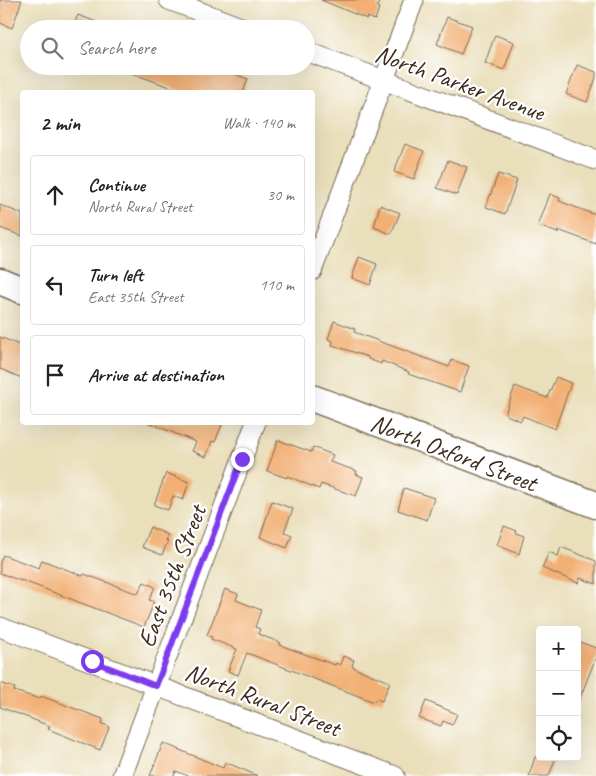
<!DOCTYPE html>
<meta charset="utf-8">
<style>
:root{--surface:#fff;--page:#f6f6f6;--text:#222;--muted:#767676;--line:#e0e0e0}
body{margin:0;font-family:Caveat,sans-serif;background:var(--page);color:var(--text)}
.controls{position:absolute;right:15px;bottom:15px;display:grid;overflow:hidden;border-radius:5px;box-shadow:0 5px 20px #0002}
.controls button{width:45px;height:45px;display:grid;place-items:center;padding:0;border:0;border-bottom:1px solid var(--line);background:var(--surface);color:var(--text);font:25px sans-serif}
.stop{position:absolute;width:15px;height:15px;margin:-11px;border:4px solid #7c3aed;border-radius:50%;background:#fff}
.stop.end{background:#7c3aed;border-color:#fff;box-shadow:0 1px 5px #0008}
.list{margin:0;padding:0;list-style:none}
h2{display:flex;justify-content:space-between;align-items:center;height:65px;margin:0;padding:0 20px;font-size:21px}
h2 small{font-size:16px;font-weight:400;color:var(--muted)}
.list li{display:grid;grid-template-columns:32px 1fr auto;gap:15px;align-items:center;box-sizing:border-box;height:80px;margin:0 10px 10px;padding:0 10px;border:1px solid var(--line);border-radius:5px}
.list b{display:block;font-size:19px;white-space:nowrap}
.list p{margin:0;font-size:16px;white-space:nowrap;color:var(--muted)}
.list em{font-size:16px;font-style:normal;color:var(--muted)}
.icon{flex:none;width:28px;height:28px;fill:none;stroke:currentColor;stroke-width:2;stroke-linecap:round;stroke-linejoin:round}
.map{position:relative;flex:none;width:596px;height:776px;overflow:hidden}
.search{position:absolute;background:var(--surface);box-shadow:0 5px 20px #0002;left:20px;top:20px;width:295px;height:55px;display:flex;align-items:center;gap:12px;box-sizing:border-box;padding:0 18px;border-radius:28px;color:var(--muted);font-size:19px}
.panel{position:absolute;background:var(--surface);box-shadow:0 5px 20px #0002;left:20px;top:90px;width:295px;height:335px;border-radius:5px}
.map>svg:first-child{display:block}
.building{fill:#f2b074}
.lines{fill:none;stroke-linecap:round;stroke-linejoin:round}
.street-casing{stroke:#786955;stroke-width:21}
.secondary-casing{stroke:#786955;stroke-width:29}
.street{stroke:#fff;stroke-width:19}
.secondary{stroke:#fff;stroke-width:26}
.route{stroke:#7c3aed;stroke-width:6}
.labels{text-anchor:middle;stroke-width:4.5;stroke-linejoin:round;paint-order:stroke}
.street-label{font-size:25px;fill:#3b2a1e;stroke:#fff}
</style>
<div class="map">
<svg width="596" height="776" viewBox="0 0 596 776">
<rect width="100%" height="100%" fill="#fff"/>
<filter id="ink" filterUnits="userSpaceOnUse"><feTurbulence type="fractalNoise" baseFrequency=".02" numOctaves="2"/><feDisplacementMap in="SourceGraphic" scale="10" xChannelSelector="R" yChannelSelector="G"/><feConvolveMatrix kernelMatrix="1 2 1 2 8 2 1 2 1" color-interpolation-filters="sRGB"/></filter>
<filter id="wash" filterUnits="userSpaceOnUse"><feTurbulence type="fractalNoise" baseFrequency=".0096" numOctaves="4" result="noise"/><feDisplacementMap in="SourceGraphic" scale="20" xChannelSelector="R" yChannelSelector="G"/><feGaussianBlur stdDeviation="1.12" result="paint"/><feColorMatrix in="noise" values="0 0 0 0 0 0 0 0 0 0 0 0 0 0 0 0 0 1.4 0 .05"/><feComposite in="paint" operator="in"/></filter>
<g filter="url(#wash)">
<rect width="100%" height="100%" fill="#eadfbb"/>
<g id="blocks">
<path class="building" d="M 0,0 L 22,0 L 12,28 L 0,23 Z
M 321,0 L 380,0 L 377,7 L 379,8 L 375,20 L 367,17 L 367,19 Z
M 78,15 L 112,28 L 112,29 L 72,29 Z
M 447,17 L 472,26 L 461,54 L 437,44 Z
M 495,35 L 514,42 L 504,70 L 485,63 Z
M 577,65 L 596,72 L 596,78 L 587,102 L 566,94 Z
M 117,66 L 212,66 L 248,79 L 243,92 L 184,92 L 117,68 Z
M 405,144 L 424,151 L 414,179 L 394,172 Z
M 448,160 L 467,167 L 457,195 L 437,188 Z
M 498,174 L 517,180 L 505,214 L 486,207 Z
M 550,194 L 560,198 L 559,201 L 596,215 L 596,244 L 558,230 L 558,233 L 538,226 Z
M 0,205 L 22,214 L 22,236 L 0,228 Z
M 380,205 L 400,213 L 391,234 L 374,227 Z
M 359,257 L 377,264 L 370,285 L 352,278 Z
M 334,321 L 355,329 L 354,332 L 449,367 L 452,360 L 469,366 L 460,392 L 408,374 L 409,372 L 382,361 L 381,364 L 368,359 L 368,357 L 332,345 L 333,341 L 328,339 Z
M 0,337 L 22,346 L 22,378 L 0,369 Z
M 556,377 L 571,383 L 555,429 L 523,416 L 521,421 L 506,415 L 506,411 L 515,386 L 547,398 Z
M 147,422 L 223,422 L 215,442 L 212,441 L 206,457 L 192,451 L 196,442 Z
M 278,440 L 311,452 L 313,447 L 333,455 L 330,462 L 357,471 L 356,474 L 363,477 L 356,496 L 321,484 L 319,489 L 287,476 L 287,478 L 267,471 Z
M 166,473 L 189,482 L 183,500 L 173,496 L 168,510 L 154,505 Z
M 404,488 L 434,498 L 427,520 L 398,510 Z
M 272,501 L 293,509 L 284,532 L 292,535 L 287,548 L 260,537 Z
M 504,526 L 517,531 L 516,533 L 524,536 L 519,554 L 497,545 Z
M 150,527 L 168,535 L 166,541 L 168,541 L 162,555 L 142,547 Z
M 561,547 L 596,561 L 596,584 L 580,578 L 578,583 L 542,568 L 549,552 L 558,556 Z
M 3,555 L 39,568 L 42,560 L 83,576 L 84,574 L 106,582 L 138,594 L 144,582 L 155,587 L 149,600 L 153,601 L 153,605 L 144,627 L 21,580 L 21,581 L 0,573 L 0,562 Z
M 225,589 L 238,594 L 236,600 L 261,610 L 255,627 L 260,629 L 258,634 L 281,643 L 280,645 L 335,665 L 336,663 L 340,665 L 343,656 L 354,660 L 352,666 L 357,669 L 390,682 L 382,701 L 376,699 L 374,702 L 247,653 L 238,675 L 228,671 L 237,649 L 211,639 L 212,637 L 207,635 Z
M 577,641 L 596,648 L 596,657 L 578,703 Z
M 0,683 L 15,688 L 14,691 L 40,699 L 41,696 L 103,719 L 102,724 L 109,726 L 109,728 L 100,750 L 48,729 L 50,726 L 0,707 Z
M 426,701 L 457,714 L 452,725 L 443,721 L 441,726 L 419,718 Z
M 163,743 L 223,768 L 225,762 L 258,776 L 188,776 L 176,771 L 174,776 L 150,776 Z
M 535,757 L 556,757 L 549,776 L 529,776 Z"/>
</g>
</g>
<g filter="url(#ink)">
<use href="#blocks" fill-opacity="0" stroke="#786955" stroke-width="1"/>
<g class="lines">
<defs>
<path id="street" d="M 169,0 L 246,29
M 306,51 L 596,160
M 312,271 L 414,0
M 0,627 L 395,776
M 122,776 L 256,422"/>
<path id="secondary" d="M 0,281 L 22,290
M 312,398 L 596,505"/>
</defs>
<use href="#street" class="street-casing"/>
<use href="#secondary" class="secondary-casing"/>
<use href="#street" class="street"/>
<use href="#secondary" class="secondary"/>
</g>
</g>
<g class="lines" filter="url(#ink)">
<path class="route" d="M 92,661 L 156,686 L 242,459"/>
</g>
<g class="labels">
<g class="street-label">
<text transform="translate(460 82) rotate(20)" y="9">North Parker Avenue</text>
<text transform="translate(454 452) rotate(21)" y="9">North Oxford Street</text>
<text transform="translate(171 576) rotate(-69)" y="9">East 35th Street</text>
<text transform="translate(263 699) rotate(21)" y="9">North Rural Street</text>
</g>
</g>
</svg>
<div class="controls">
<button>+</button>
<button>−</button>
<button><svg class="icon" aria-label="locate" viewBox="0 0 24 24"><circle cx="12" cy="12" r="6"/><path d="M12 2v4M12 18v4M2 12h4M18 12h4"/></svg></button>
</div>
<div class="stop" style="left:92px;top:661px"></div>
<div class="stop end" style="left:242px;top:459px"></div>
<div class="search"><svg class="icon" aria-label="search" viewBox="0 0 24 24"><circle cx="10" cy="10" r="6"/><path d="M15 15l6 6"/></svg>Search here</div>
<section class="panel">
<h2>2 min<small>Walk · 140 m</small></h2>
<ul class="list">
<li><svg class="icon" aria-label="ahead" viewBox="0 0 24 24"><path d="M12 20V5M6 11l6-6 6 6"/></svg><div><b>Continue</b><p>North Rural Street</p></div><em>30 m</em></li>
<li><svg class="icon" aria-label="left" viewBox="0 0 24 24"><path d="M17 20v-9H6M10 6l-5 5 5 5"/></svg><div><b>Turn left</b><p>East 35th Street</p></div><em>110 m</em></li>
<li><svg class="icon" aria-label="arrive" viewBox="0 0 24 24"><path d="M6 21V4h12l-3 4 3 4H6"/></svg><div><b>Arrive at destination</b></div></li>
</ul>
</section>
</div>
